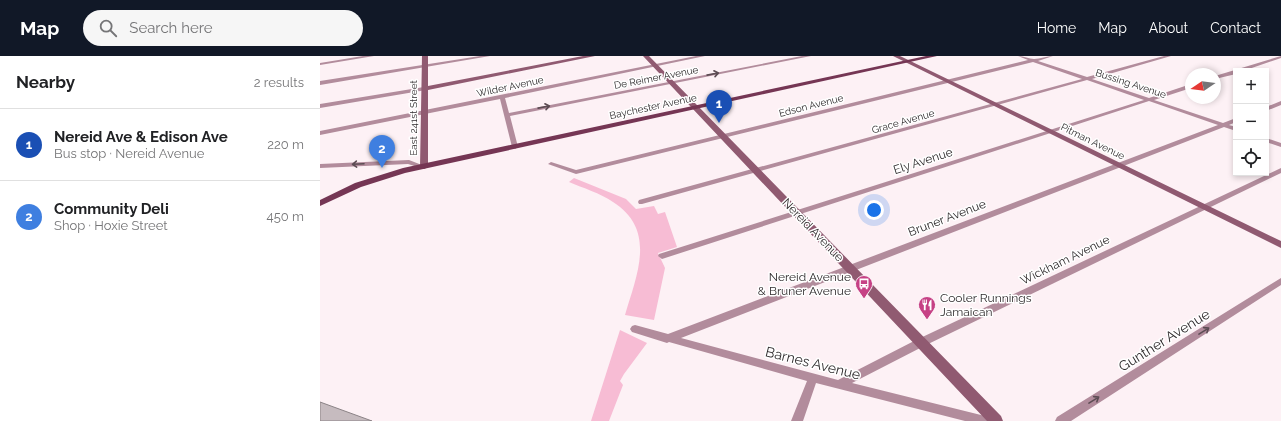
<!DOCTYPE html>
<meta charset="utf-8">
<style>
:root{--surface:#fff;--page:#f6f6f6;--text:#202124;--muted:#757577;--line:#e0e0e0;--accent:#111827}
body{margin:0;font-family:Raleway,sans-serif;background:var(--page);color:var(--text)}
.controls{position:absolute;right:12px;top:12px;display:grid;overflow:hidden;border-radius:0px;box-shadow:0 2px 6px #0003}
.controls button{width:36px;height:36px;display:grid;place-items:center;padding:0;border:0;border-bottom:1px solid var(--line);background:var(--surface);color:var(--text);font:20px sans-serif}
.compass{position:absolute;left:865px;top:12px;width:36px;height:36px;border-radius:50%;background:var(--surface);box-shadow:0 2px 6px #0003;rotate:257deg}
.you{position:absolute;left:554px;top:154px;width:14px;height:14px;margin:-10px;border:3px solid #fff;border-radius:50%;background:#1a73e8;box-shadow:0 0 0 6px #1a73e833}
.badge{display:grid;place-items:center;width:26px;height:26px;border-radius:50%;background:var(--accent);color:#fff;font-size:13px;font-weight:700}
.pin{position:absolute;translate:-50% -33px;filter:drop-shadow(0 1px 2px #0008)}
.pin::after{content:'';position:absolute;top:21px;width:14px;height:12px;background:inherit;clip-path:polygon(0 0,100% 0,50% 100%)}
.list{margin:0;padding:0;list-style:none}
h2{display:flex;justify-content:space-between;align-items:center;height:52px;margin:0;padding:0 16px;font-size:17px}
h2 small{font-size:13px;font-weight:400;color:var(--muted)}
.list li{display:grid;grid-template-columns:26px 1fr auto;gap:12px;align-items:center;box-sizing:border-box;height:72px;padding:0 16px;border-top:1px solid var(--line)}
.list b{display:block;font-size:15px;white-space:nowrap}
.list p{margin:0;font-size:13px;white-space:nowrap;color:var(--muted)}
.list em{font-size:13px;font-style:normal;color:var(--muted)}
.icon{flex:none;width:22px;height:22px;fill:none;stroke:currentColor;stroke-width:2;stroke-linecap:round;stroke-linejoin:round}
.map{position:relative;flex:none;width:961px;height:365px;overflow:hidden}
header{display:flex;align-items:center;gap:24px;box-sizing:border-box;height:56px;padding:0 20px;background:var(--accent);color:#fff}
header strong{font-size:19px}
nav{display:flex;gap:22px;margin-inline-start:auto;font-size:14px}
.search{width:280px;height:36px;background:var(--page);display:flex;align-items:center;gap:10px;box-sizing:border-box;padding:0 14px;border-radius:22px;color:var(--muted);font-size:15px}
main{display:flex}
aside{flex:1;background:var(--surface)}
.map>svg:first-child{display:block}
.green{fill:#f7bcd4}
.building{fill:#c6bbbf;stroke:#8b8386}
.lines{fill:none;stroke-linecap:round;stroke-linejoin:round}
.street{fill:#b28c9c;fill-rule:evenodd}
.secondary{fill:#905a71;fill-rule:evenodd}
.primary{fill:#753654;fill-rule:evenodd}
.oneway{stroke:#5c4c53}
.labels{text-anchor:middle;stroke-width:3;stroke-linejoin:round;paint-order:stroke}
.far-street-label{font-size:10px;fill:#2e2a2c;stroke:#fff}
.street-label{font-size:12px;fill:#2e2a2c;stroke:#fff}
.poi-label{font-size:12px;fill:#2e2a2c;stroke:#fff;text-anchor:end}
.near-street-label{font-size:14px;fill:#2e2a2c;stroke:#fff}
</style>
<header>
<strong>Map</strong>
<div class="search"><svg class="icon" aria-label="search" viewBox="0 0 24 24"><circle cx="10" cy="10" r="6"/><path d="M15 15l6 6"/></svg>Search here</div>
<nav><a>Home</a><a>Map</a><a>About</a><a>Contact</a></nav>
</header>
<main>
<aside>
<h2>Nearby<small>2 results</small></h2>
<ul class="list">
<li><span class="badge" style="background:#1a4fb4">1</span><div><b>Nereid Ave &amp; Edison Ave</b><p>Bus stop · Nereid Avenue</p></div><em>220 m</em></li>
<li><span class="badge" style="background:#3f7fe0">2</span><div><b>Community Deli</b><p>Shop · Hoxie Street</p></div><em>450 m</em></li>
</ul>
</aside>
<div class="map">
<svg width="961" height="365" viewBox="0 0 961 365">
<rect width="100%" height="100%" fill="#fdf1f5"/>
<path class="green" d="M 254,122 L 306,143 L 316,153 L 334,150 L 338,158 L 345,156 L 357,191 L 338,197 L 345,212 L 334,264 L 305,259 C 317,218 337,174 293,146 C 280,137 263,132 249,126 Z
M 300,274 L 327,287 L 304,318 L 300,325 L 303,329 L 289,365 L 271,365 Z"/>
<path class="building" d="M 0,346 L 52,365 L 0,365 Z"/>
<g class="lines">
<path class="street" d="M 43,0 L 54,0 L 0,9 L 0,7 Z
M 160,0 L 170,0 L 0,29 L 0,25 Z
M 376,0 L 385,0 L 185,42 L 189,57 L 482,0 L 491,0 L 190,60 L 198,91 L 195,93 L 192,91 L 180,43 L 0,79 L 0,75 Z
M 698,0 C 704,0 709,3 714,3 C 720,3 727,0 733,0 L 718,5 L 767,21 L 844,0 L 851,0 L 772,23 L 829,42 L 871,28 L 871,32 L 834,44 L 903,67 L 916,62 L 916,66 L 909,69 L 916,71 L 916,75 L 904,71 L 361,282 L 518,324 L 596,284 L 961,112 L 961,117 L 604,290 L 532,327 L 665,360 L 669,361 L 671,365 L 645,365 L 496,327 L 483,365 L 471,365 L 487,325 L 349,286 L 347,287 L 312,276 L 310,273 L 312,270 L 315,269 L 348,278 L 898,69 L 829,45 L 342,203 L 338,200 L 339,198 L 824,44 L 767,24 L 322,148 L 319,148 L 318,146 L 319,144 L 762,23 L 713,6 L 256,118 L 228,108 L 231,106 L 256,114 L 708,4 Z
M 961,0 L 961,2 L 923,15 L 916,15 L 916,18 L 895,23 L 895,20 Z
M 104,31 L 107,33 L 106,34 L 0,52 L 0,48 Z
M 961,45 L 961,49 L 946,55 L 946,51 Z
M 946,82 L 961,87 L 961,91 L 946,86 Z
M 89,104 L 107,111 L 104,113 L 88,108 L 0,112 L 0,108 Z
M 961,222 L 961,229 L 751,365 L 735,365 L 737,361 Z"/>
<path class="secondary" d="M 102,0 L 108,0 L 108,30 L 263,0 L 275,0 L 108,34 L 108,111 L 104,113 L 100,111 Z
M 323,0 L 329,0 L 681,360 L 683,365 L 667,365 Z
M 573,0 L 580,0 L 961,185 L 961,192 Z"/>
<path class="primary" d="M 606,0 L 617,0 L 85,117 L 41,131 L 0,150 L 0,144 L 35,127 L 83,112 Z"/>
</g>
<defs><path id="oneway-shaft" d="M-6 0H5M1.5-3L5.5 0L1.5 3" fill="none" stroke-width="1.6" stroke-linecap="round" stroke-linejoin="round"/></defs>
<g class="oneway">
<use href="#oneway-shaft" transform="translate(393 18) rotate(-11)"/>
<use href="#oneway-shaft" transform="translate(224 51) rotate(-11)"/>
<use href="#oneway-shaft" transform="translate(38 108) rotate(177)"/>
<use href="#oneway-shaft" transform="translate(884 275) rotate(-32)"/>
<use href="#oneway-shaft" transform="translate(774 344) rotate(-32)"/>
</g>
<defs>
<symbol id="bus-pin" viewBox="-11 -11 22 30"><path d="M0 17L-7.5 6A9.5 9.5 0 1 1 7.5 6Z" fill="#c64185" stroke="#fff"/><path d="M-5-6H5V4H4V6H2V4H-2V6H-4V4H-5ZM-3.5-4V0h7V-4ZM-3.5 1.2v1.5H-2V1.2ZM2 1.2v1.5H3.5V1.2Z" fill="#fff"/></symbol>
<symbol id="restaurant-pin" viewBox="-11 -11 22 30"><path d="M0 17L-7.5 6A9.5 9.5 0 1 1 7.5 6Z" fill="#c64185" stroke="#fff"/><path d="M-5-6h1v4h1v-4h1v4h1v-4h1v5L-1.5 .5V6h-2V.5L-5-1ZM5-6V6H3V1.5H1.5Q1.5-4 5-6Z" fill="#fff"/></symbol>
</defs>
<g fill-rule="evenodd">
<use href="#bus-pin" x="534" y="218" width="20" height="27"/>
<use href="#restaurant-pin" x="597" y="239" width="20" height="27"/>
</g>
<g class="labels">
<g class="far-street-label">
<text transform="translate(336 21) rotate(-11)" y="4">De Reimer Avenue</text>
<text transform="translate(811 27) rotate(18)" y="4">Bussing Avenue</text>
<text transform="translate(190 30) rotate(-12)" y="4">Wilder Avenue</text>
<text transform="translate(491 49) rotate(-14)" y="4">Edson Avenue</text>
<text transform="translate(333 50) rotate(-12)" y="4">Baychester Avenue</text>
<text transform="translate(93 62) rotate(-90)" y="4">East 241st Street</text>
<text transform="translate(583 65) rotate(-16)" y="4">Grace Avenue</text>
<text transform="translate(773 85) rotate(26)" y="4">Pitman Avenue</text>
</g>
<g class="street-label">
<text transform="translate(603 105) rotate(-18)" y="4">Ely Avenue</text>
<text transform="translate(627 162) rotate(-21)" y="4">Bruner Avenue</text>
<text transform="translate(493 174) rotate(46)" y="4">Nereid Avenue</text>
<text transform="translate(745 204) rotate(-26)" y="4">Wickham Avenue</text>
</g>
<g class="poi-label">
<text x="531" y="225">Nereid Avenue<tspan x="531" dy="14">&amp; Bruner Avenue</tspan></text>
<text x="620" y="246" text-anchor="start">Cooler Runnings<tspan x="620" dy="14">Jamaican</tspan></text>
</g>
<g class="near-street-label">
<text transform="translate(844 284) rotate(-32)" y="5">Gunther Avenue</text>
<text transform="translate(493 307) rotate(14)" y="5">Barnes Avenue</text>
</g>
</g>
</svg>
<div class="controls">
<button>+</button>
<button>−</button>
<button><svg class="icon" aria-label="locate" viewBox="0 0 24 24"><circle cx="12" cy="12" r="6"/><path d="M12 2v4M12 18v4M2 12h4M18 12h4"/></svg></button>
</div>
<svg class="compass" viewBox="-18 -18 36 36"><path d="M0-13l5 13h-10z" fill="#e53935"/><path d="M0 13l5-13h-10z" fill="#757577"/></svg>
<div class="you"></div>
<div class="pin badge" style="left:399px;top:67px;background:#1a4fb4">1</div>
<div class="pin badge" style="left:62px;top:112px;background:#3f7fe0">2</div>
</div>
</main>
